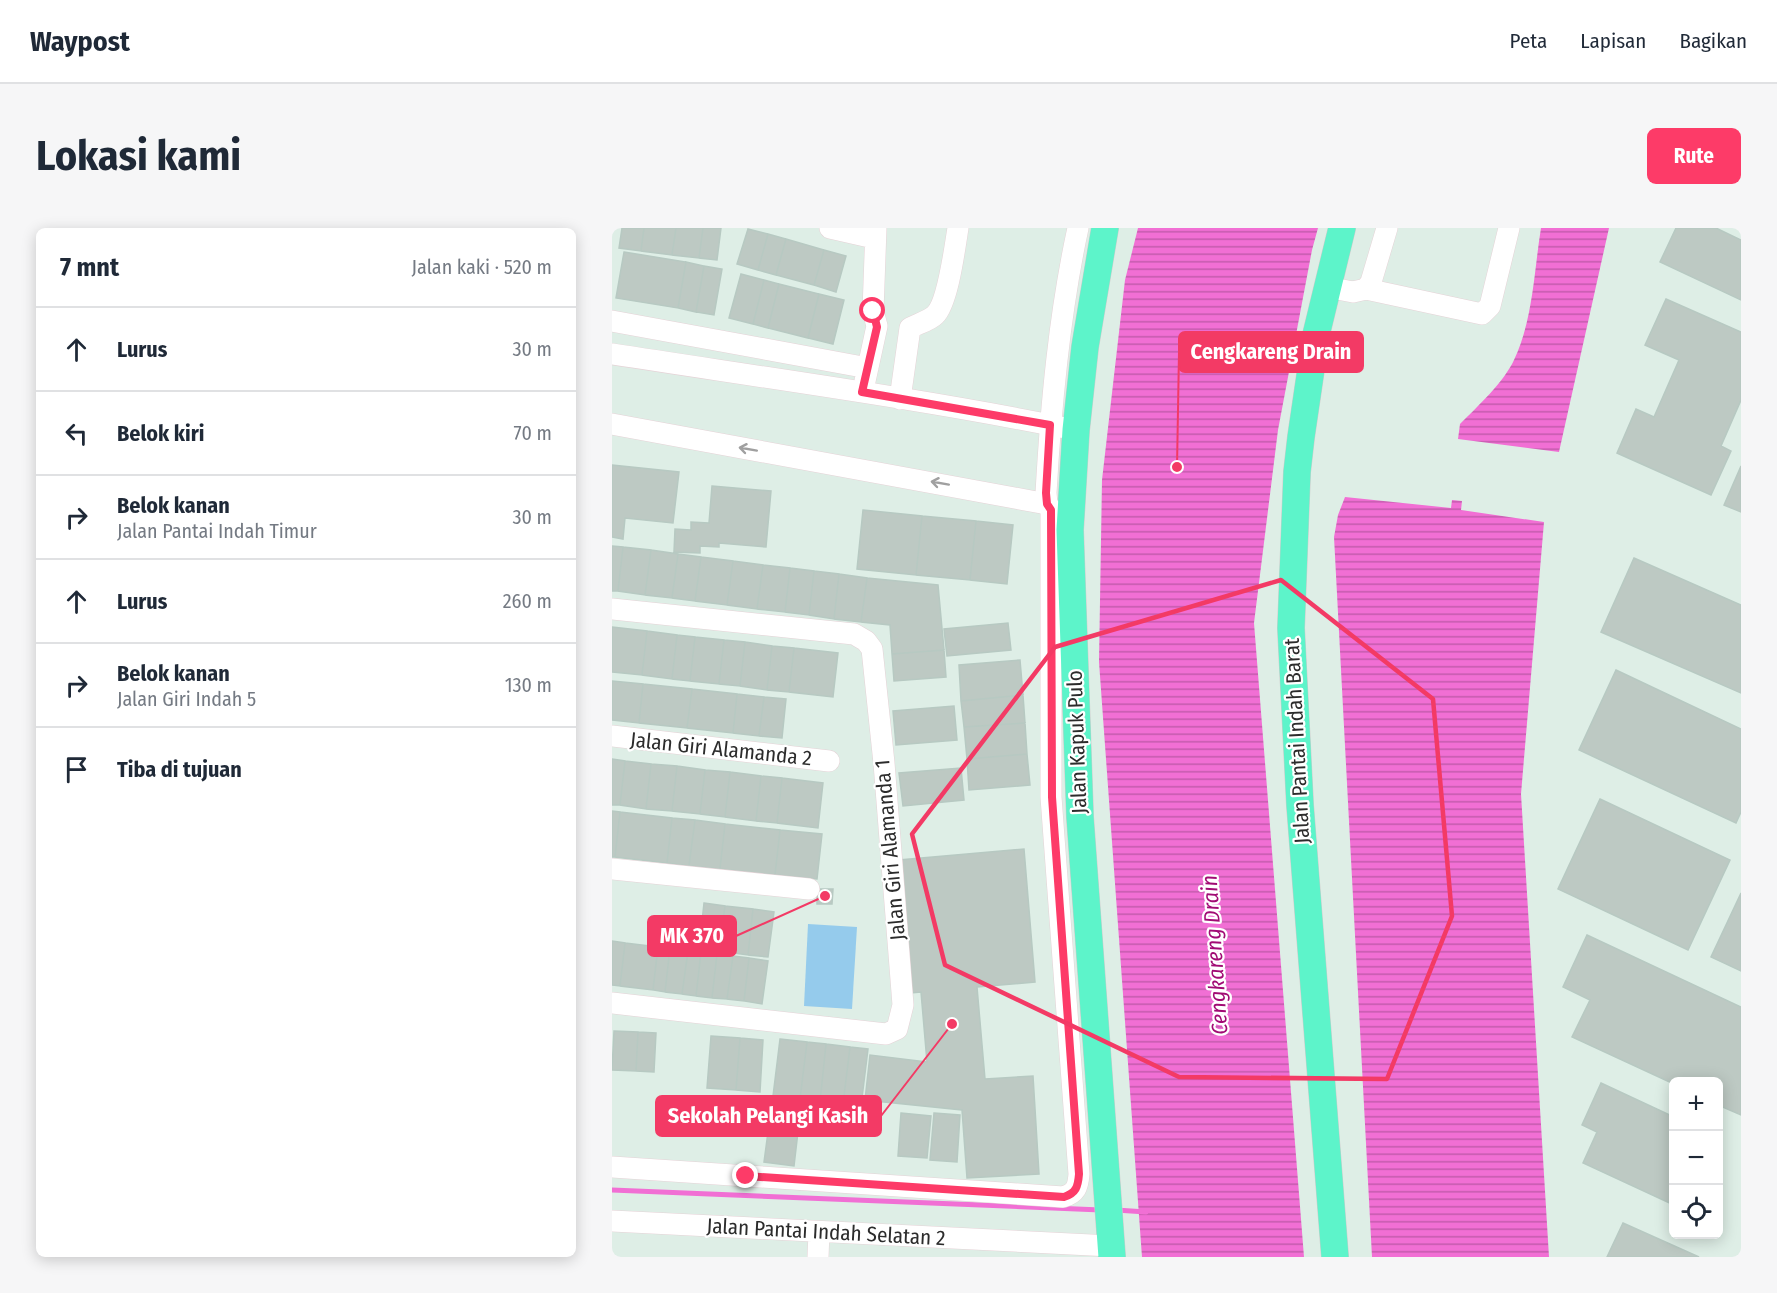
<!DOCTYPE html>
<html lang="id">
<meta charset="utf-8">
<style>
:root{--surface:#fff;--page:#f6f6f7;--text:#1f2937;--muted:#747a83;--line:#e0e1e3;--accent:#fd3b68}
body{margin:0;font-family:"Fira Sans Condensed",sans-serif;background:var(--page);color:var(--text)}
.controls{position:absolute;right:18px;bottom:18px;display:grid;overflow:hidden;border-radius:9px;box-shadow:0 3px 15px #0003}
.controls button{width:54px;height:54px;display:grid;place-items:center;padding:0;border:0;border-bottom:2px solid var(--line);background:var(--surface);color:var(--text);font:30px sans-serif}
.stop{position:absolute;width:18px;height:18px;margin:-14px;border:4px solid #fd3b68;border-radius:50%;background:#fff}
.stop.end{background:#fd3b68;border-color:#fff;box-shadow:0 2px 6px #0008}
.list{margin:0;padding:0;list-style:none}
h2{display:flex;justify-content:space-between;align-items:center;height:78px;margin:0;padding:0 24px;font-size:26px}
h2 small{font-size:20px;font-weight:400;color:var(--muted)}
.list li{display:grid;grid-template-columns:39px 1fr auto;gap:18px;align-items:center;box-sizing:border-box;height:84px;padding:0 24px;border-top:2px solid var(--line)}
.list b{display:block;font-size:22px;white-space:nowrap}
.list p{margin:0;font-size:20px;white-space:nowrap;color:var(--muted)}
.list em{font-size:20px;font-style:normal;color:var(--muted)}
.icon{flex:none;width:33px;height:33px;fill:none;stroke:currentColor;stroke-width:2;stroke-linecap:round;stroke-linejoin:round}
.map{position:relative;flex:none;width:1129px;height:1029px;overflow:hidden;border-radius:9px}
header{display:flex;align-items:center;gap:36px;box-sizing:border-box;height:84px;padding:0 30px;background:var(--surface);border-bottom:2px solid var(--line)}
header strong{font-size:28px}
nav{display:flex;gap:33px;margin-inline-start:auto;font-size:21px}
.intro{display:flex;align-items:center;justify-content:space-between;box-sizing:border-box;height:144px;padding:0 36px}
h1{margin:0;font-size:42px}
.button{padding:15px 27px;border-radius:9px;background:var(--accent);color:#fff;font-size:21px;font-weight:700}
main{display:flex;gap:36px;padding:0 36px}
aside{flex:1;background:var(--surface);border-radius:9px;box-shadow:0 3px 15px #0003}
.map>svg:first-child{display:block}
.pitch{fill:#95cbec}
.water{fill:url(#water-rules)}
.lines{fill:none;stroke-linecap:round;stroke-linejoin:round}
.stream{stroke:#f16fd4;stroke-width:5}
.building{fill:#bdc9c3;stroke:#b7c9c2;stroke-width:1.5}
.minor-casing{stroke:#e5d3d7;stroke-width:22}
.major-casing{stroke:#ccc;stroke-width:28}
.minor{stroke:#fff;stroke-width:21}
.major{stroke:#5df4ca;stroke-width:27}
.oneway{stroke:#a0a0a0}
.route{stroke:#fd3b68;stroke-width:8}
.marked{fill:none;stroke:#f33a65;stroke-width:4.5;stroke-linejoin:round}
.labels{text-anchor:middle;stroke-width:4.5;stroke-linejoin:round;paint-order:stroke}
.street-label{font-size:21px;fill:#2c2c2c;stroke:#fff}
.water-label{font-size:22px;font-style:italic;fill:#a10b74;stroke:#fff}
.leader{fill:none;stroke:#f33a65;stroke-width:2}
.callout-dot{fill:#f33a65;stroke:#fff;stroke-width:2}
.callout{fill:#f33a65;stroke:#f33a65;stroke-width:2}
.callout-label{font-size:22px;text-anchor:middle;font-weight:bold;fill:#fff}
</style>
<header>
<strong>Waypost</strong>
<nav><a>Peta</a><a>Lapisan</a><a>Bagikan</a></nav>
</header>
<div class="intro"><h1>Lokasi kami</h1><a class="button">Rute</a></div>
<main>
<aside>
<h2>7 mnt<small>Jalan kaki · 520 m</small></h2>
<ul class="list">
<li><svg class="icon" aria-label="ahead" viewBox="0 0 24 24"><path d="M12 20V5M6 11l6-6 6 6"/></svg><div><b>Lurus</b></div><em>30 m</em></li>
<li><svg class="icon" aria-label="left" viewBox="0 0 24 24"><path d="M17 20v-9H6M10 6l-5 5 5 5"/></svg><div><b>Belok kiri</b></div><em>70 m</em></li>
<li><svg class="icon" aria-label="right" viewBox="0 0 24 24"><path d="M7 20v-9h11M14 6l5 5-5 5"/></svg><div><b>Belok kanan</b><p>Jalan Pantai Indah Timur</p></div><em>30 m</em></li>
<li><svg class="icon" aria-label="ahead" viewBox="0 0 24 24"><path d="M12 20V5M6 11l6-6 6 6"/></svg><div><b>Lurus</b></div><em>260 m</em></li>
<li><svg class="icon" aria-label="right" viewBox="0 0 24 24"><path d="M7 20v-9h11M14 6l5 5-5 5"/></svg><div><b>Belok kanan</b><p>Jalan Giri Indah 5</p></div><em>130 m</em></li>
<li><svg class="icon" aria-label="arrive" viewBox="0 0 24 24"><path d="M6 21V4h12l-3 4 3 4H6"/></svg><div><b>Tiba di tujuan</b></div></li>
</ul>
</aside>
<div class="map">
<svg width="1129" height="1029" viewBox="0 0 1129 1029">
<defs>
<pattern id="water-rules" width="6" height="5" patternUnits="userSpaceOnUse" patternTransform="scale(1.5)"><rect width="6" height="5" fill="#f16fd4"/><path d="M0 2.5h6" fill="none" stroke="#c35bac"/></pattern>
</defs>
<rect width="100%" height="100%" fill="#deeee6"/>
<path class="pitch" d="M 196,696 L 245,699 L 240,781 L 192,778 Z"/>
<path class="water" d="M 526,0 L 706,0 L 700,22 L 666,202 L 642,395 L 692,1029 L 530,1029 L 487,434 L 490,252 L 513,52 Z
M 929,0 L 997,0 L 947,224 L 846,211 L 848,196 C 865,179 892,154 902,132 C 921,92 922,43 929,0 Z
M 733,269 L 839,280 L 840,272 L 850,273 L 849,282 L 932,294 L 909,566 L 937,1029 L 760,1029 L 722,309 L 726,287 Z"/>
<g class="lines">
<path class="stream" d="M 0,962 L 489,982
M 504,982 L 534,984"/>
</g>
<path class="building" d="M 10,0 L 32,0 L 29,23 L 7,20 Z
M 32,0 L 64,0 L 60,27 L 29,23 Z
M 64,0 L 91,0 L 87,30 L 60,27 Z
M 91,0 L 109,0 L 105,32 L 87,30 Z
M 1064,0 L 1104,0 L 1129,12 L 1129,72 L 1048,34 Z
M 136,1 L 156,6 L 146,42 L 125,36 Z
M 156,6 L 174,11 L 164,47 L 146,42 Z
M 174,11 L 212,22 L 202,57 L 164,47 Z
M 212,22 L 234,28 L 224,64 L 202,57 Z
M 12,24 L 74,34 L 66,80 L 4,70 Z
M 74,34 L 92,38 L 84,84 L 66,80 Z
M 92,38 L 110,41 L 102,87 L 84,84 Z
M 129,46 L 152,52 L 141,96 L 117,90 Z
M 152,52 L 167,56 L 156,100 L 141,96 Z
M 167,56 L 207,66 L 196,110 L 156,100 Z
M 207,66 L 232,72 L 221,116 L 196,110 Z
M 1054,71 L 1129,104 L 1129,172 L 1109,218 L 1119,223 L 1099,267 L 1005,225 L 1024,181 L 1042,189 L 1067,132 L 1033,117 Z
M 0,237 L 67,244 L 61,295 L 13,290 L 11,311 L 0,309 Z
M 1129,238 L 1129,284 L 1112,277 Z
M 100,258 L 159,263 L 154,319 L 107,315 L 107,319 L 88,318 L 88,325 L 62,324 L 63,301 L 79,302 L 79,294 L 97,295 Z
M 251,282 L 310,288 L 304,347 L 245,341 Z
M 310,288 L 364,293 L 358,352 L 304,347 Z
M 364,293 L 401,297 L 395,356 L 358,352 Z
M 0,318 L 11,319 L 6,363 L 0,363 Z
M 11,319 L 39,322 L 33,367 L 6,363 Z
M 39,322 L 66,326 L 60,370 L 33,367 Z
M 66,326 L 89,329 L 83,373 L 60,370 Z
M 89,329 L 121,333 L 115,377 L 83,373 Z
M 1022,330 L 1129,377 L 1129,465 L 989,404 Z
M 121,333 L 151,337 L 145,381 L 115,377 Z
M 151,337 L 178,340 L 173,384 L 145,381 Z
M 178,340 L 202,343 L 197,387 L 173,384 Z
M 202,343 L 227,346 L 222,391 L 197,387 Z
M 227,346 L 255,350 L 249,394 L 222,391 Z
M 255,350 L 326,357 L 332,422 L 280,426 L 278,397 L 249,394 Z
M 396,395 L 399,422 L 335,428 L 332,401 Z
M 0,399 L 35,403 L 30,447 L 0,444 Z
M 35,403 L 65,407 L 60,451 L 30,447 Z
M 65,407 L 83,409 L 78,453 L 60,451 Z
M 83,409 L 112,412 L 107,456 L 78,453 Z
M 112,412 L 133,414 L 128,458 L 107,456 Z
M 133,414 L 160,418 L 155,462 L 128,458 Z
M 160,418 L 182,420 L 177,464 L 155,462 Z
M 182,420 L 226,425 L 221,469 L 177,464 Z
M 332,422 L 334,449 L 282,453 L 280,426 Z
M 408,432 L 411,467 L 349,473 L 347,437 Z
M 1004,442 L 1129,501 L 1129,584 L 1124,595 L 967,522 Z
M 0,453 L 31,456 L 27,495 L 0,492 Z
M 31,456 L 80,461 L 75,500 L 27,495 Z
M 80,461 L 125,466 L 121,505 L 75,500 Z
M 125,466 L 152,469 L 147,508 L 121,505 Z
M 411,467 L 413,495 L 352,499 L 349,473 Z
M 152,469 L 174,471 L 170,510 L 147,508 Z
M 342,478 L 345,512 L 284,517 L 281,483 Z
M 413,495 L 415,526 L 355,531 L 352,499 Z
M 415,526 L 418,557 L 357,562 L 355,531 Z
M 0,531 L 13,533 L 8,577 L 0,577 Z
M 13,533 L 39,536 L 34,581 L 8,577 Z
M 39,536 L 65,538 L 60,583 L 34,581 Z
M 65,538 L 93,542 L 88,586 L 60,583 Z
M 349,540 L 352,572 L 291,578 L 287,545 Z
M 93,542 L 118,544 L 113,589 L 88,586 Z
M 118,544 L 149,548 L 144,593 L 113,589 Z
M 149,548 L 170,550 L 165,595 L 144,593 Z
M 170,550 L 211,555 L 206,600 L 165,595 Z
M 988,571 L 1118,632 L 1076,722 L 946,661 Z
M 0,583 L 8,584 L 3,629 L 0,629 Z
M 8,584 L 60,590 L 55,635 L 3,629 Z
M 60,590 L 83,592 L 77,638 L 55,635 Z
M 83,592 L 113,596 L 108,641 L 77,638 Z
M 113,596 L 168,602 L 163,647 L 108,641 Z
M 168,602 L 210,606 L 205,651 L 163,647 Z
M 412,621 L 423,754 L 365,759 L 373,851 L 421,848 L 427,946 L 355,950 L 350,882 L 253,872 L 258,827 L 315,834 L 309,764 L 299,765 L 287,632 Z
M 205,661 L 221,661 L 220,676 L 205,676 Z
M 1129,665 L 1129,743 L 1099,729 Z
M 92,675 L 113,678 L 107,723 L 87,721 Z
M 113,678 L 141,681 L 136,727 L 107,723 Z
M 141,681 L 162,684 L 156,729 L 136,727 Z
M 975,707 L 1129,779 L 1129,887 L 1106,877 L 1106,854 L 1062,854 L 1062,856 L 960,809 L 978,772 L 951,759 Z
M 0,713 L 13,715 L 8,758 L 0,757 Z
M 13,715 L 46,719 L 41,762 L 8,758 Z
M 46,719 L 58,720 L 53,764 L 41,762 Z
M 58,720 L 76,723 L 70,766 L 53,764 Z
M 76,723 L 89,724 L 84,768 L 70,766 Z
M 89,724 L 105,726 L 100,770 L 84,768 Z
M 105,726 L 121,728 L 115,771 L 100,770 Z
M 121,728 L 137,730 L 132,773 L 115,771 Z
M 137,730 L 156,733 L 150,776 L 132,773 Z
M 2,803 L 26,804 L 24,843 L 0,842 Z
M 26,804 L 44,805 L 42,844 L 24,843 Z
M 99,808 L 128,810 L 124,862 L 95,860 Z
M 128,810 L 151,812 L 148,864 L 124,862 Z
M 168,811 L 195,814 L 188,871 L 161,868 Z
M 195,814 L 214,816 L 208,874 L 188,871 Z
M 214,816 L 238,819 L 231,876 L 208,874 Z
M 238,819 L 256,821 L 249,878 L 231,876 Z
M 989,855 L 1062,889 L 1062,977 L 971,935 L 985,904 L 970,897 Z
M 160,874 L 189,878 L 182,938 L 152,934 Z
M 289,885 L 319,888 L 315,930 L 286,928 Z
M 322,885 L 348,887 L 345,934 L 318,932 Z
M 1011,995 L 1087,1029 L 995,1029 Z"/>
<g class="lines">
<defs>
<path id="minor" d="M 218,0 L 262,10
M 715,59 L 741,64 L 754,61 L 759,54 L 775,0
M 754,61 L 870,86 L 878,78 L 897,0
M 0,93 L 256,140
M 0,126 C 155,150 311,171 464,202
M 253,153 L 265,98 L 261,83 L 264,0
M 288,171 L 298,100 C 305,96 317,93 323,87 C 336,75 343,18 346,0
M 0,196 L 435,276
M 442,285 L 435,276 L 434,265 C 439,177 447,87 466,0
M 0,381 L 242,406 L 254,413 L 260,421 L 272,535 L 291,777 L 285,801 L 274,806 L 0,775
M 0,508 L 217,533
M 0,641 L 197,661
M 0,939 L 451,969 C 464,965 466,959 467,946 L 439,569 L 439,282
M 0,993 L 499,1018
M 206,1029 L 207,1004"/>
<path id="major" d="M 493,0 L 473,119 L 464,202 L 458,302 L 468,589 L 500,1029
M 723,1029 L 688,577 L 679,400 L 685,244 L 689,209 L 704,107 L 730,0"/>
</defs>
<use href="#minor" class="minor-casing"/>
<use href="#major" class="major-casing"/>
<use href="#minor" class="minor"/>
<use href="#major" class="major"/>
</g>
<defs><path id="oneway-shaft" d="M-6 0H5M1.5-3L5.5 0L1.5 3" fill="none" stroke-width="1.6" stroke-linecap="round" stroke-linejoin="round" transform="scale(1.5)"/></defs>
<g class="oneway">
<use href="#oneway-shaft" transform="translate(136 221) rotate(-170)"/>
<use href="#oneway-shaft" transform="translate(328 255) rotate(-170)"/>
</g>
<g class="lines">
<path class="route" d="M 134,948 L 452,969 C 464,965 466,959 467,946 L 440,569 L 439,282 L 435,276 L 434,265 L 438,197 L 250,164 L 265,99 L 261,83"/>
</g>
<path class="marked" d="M 669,352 L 821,471 L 840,688 L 775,851 L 567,849 L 333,737 L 300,606 L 443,419 Z"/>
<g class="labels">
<g class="street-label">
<text transform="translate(685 513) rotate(-93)" y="7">Jalan Pantai Indah Barat</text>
<text transform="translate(465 514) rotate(-92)" y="7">Jalan Kapuk Pulo</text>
<text transform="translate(109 521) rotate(6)" y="7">Jalan Giri Alamanda 2</text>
<text transform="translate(278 622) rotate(-95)" y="7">Jalan Giri Alamanda 1</text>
<text transform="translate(214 1004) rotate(3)" y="7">Jalan Pantai Indah Selatan 2</text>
</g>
<g class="water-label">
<text transform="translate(602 727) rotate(-94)" y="8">Cengkareng Drain</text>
</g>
</g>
<path class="leader" d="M565 239L567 124M213 668L124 708M340 796L269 888"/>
<g class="callout-dot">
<circle cx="565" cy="239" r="6"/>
<circle cx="213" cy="668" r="6"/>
<circle cx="340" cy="796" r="6"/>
</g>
<g class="callout">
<rect x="567" y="104" width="184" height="40" rx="6"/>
<rect x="36" y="688" width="88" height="40" rx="6"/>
<rect x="44" y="868" width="225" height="40" rx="6"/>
</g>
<g class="callout-label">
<text x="659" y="131">Cengkareng Drain</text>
<text x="80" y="715">MK 370</text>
<text x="156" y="895">Sekolah Pelangi Kasih</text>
</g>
</svg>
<div class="controls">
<button>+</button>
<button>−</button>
<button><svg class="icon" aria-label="locate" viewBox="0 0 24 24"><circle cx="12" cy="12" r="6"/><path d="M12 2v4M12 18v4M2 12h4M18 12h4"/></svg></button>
</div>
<div class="stop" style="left:261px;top:83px"></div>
<div class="stop end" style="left:134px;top:948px"></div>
</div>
</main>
